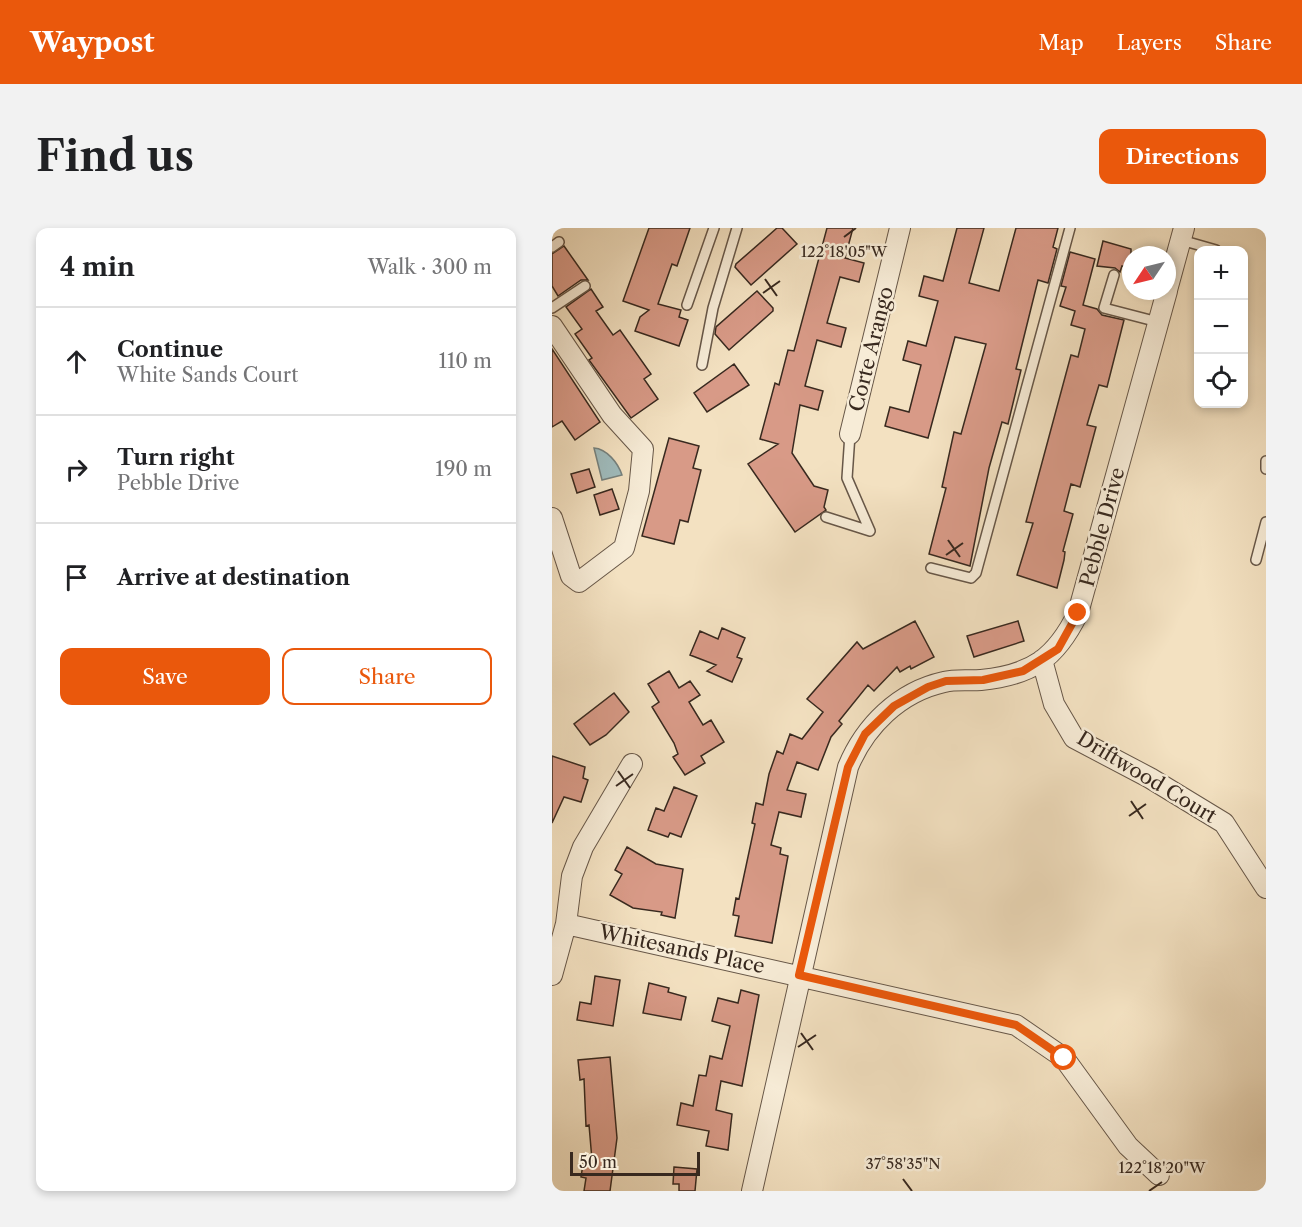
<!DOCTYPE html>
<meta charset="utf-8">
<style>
:root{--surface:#fff;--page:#f2f2f2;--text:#202124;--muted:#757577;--line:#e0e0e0;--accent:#ea580c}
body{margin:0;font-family:"Libre Caslon Text",serif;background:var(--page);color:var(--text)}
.controls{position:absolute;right:18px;top:18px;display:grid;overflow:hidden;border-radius:12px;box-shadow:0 3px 9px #0003}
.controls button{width:54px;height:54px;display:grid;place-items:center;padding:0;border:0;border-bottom:2px solid var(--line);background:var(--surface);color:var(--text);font:30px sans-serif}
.compass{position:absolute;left:570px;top:18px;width:54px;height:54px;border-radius:50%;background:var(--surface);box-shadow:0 3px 9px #0003;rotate:235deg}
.scale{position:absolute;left:18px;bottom:15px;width:130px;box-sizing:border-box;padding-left:6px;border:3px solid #38291f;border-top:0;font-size:16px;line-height:21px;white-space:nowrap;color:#38291f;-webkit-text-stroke:4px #f7ecd7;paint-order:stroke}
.stop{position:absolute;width:18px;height:18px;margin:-14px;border:4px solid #ea580c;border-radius:50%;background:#fff}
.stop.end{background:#ea580c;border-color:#fff;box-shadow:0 2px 6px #0008}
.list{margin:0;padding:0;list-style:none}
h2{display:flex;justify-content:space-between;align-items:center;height:78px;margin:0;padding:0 24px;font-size:26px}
h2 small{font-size:20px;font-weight:400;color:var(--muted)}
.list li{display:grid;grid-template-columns:39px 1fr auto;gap:18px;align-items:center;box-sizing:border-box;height:108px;padding:0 24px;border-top:2px solid var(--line)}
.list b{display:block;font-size:22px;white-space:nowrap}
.list p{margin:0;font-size:20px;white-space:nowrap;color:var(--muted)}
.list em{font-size:20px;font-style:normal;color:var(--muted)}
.actions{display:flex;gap:12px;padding:18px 24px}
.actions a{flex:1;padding:14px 0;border:2px solid var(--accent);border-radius:12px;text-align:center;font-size:21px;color:var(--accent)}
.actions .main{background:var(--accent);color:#fff}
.icon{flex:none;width:33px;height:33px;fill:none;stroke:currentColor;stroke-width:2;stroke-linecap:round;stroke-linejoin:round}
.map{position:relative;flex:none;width:714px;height:963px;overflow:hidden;border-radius:12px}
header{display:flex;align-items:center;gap:36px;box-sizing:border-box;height:84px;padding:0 30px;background:var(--accent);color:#fff}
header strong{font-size:28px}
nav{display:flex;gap:33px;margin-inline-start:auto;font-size:21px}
.intro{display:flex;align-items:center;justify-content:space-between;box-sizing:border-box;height:144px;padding:0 36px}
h1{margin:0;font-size:42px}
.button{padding:15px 27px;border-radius:12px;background:var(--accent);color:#fff;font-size:21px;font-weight:700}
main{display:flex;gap:36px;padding:0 36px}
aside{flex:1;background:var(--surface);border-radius:12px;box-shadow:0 3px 9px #0003}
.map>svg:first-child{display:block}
.water{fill:#9fbbbc;stroke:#76817d;stroke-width:1.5}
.building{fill:#d89a87;stroke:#38291f;stroke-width:1.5}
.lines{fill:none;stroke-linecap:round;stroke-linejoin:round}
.lane-casing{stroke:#675748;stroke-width:12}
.street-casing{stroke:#675748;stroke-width:22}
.lane{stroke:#f7ecd7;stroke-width:9}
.street{stroke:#f7ecd7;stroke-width:20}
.route{stroke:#ea580c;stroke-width:8}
.ticks{fill:none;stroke:#38291f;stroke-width:2}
.labels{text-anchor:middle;stroke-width:5;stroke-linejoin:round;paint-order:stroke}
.street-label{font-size:20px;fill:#38291f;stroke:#f7ecd7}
.ticks-label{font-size:15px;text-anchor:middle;fill:#38291f;stroke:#f7ecd7;stroke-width:5;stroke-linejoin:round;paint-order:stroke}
</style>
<header>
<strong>Waypost</strong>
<nav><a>Map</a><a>Layers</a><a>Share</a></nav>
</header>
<div class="intro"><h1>Find us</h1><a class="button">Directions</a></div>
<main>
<aside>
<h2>4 min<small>Walk · 300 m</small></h2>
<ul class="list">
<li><svg class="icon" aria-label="ahead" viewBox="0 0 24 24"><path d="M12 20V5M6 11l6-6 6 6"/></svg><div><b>Continue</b><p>White Sands Court</p></div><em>110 m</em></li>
<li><svg class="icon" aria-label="right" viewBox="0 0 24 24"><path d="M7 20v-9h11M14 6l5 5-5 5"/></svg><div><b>Turn right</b><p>Pebble Drive</p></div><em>190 m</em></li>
<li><svg class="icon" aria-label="arrive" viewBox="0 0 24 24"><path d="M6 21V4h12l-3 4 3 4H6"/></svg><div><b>Arrive at destination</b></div></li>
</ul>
<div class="actions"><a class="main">Save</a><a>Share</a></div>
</aside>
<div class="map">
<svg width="714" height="963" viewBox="0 0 714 963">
<rect width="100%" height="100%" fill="#f3e1c1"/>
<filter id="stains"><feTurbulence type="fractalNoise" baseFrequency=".00333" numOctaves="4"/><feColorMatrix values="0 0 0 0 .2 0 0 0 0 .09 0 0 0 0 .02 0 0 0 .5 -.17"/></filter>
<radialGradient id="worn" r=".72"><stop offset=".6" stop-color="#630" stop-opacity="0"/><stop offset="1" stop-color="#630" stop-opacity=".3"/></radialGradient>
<path class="water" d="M 42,220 C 55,221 66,235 70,247 L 50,252 Z"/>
<path class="building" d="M 97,0 L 138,0 L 125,38 L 120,36 L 106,76 L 129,82 L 127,89 L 136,92 L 127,118 L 83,103 L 88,89 L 97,82 L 71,73 Z
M 225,0 L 230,0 L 245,16 L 199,57 L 183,39 L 184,36 Z
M 275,0 L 301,0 L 293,30 L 312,35 L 307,54 L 288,49 L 275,95 L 294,100 L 289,119 L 265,112 L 253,158 L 271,163 L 266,182 L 248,177 L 240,225 L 262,258 L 276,262 L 272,279 L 274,282 L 243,304 L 196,236 L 226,216 L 208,211 L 223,155 L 227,157 L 236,122 L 242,123 Z
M 405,0 L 432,0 L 417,55 L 447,63 L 464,0 L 506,0 L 501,19 L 505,21 L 496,55 L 486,52 L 464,141 L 469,142 L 456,196 L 450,194 L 437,240 L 418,338 L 377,326 L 394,260 L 390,259 L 402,204 L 409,206 L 434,116 L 403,109 L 376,210 L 333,198 L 338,179 L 357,184 L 369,137 L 351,132 L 356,113 L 374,118 L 386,73 L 367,68 L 372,48 L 391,53 Z
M 551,13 L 579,21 L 579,41 L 570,38 L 568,44 L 563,40 L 545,38 Z
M 12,18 L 36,52 L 29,52 L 6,68 L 0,58 L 0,26 Z
M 518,24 L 543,31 L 531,77 L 545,81 L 550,87 L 572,92 L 555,159 L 547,157 L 535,197 L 544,199 L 528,259 L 519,256 L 512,283 L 521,286 L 511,323 L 513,324 L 512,332 L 505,360 L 465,347 L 481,295 L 474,294 L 519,127 L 526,129 L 533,101 L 519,97 L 523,83 L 508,78 L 514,59 L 509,58 Z
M 39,61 L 51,79 L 44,83 L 61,107 L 68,102 L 99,146 L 92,151 L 106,171 L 79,190 L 37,132 L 40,130 L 23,106 L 30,101 L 14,79 Z
M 205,63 L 221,80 L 221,83 L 177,122 L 163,106 L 164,99 Z
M 0,121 L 48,194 L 23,212 L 10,193 L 0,199 Z
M 182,136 L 197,157 L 155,184 L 142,165 Z
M 117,210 L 147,218 L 141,240 L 149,242 L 136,294 L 128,292 L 122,316 L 90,308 Z
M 37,241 L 43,259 L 25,265 L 19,246 Z
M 60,261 L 67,281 L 48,287 L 42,267 Z
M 363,393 L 382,429 L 359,441 L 358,438 L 348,444 L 345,439 L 322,463 L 316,457 L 287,493 L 290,496 L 279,509 L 266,542 L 245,534 L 235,562 L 254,566 L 249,589 L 227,584 L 219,617 L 229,620 L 228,626 L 236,628 L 220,715 L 183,708 L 187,688 L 181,687 L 184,670 L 187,671 L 203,596 L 200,595 L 204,575 L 211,577 L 217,546 L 225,523 L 231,526 L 238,506 L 250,511 L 271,484 L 255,471 L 305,414 L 311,421 Z
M 466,393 L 472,413 L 422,429 L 415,408 Z
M 170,400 L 193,410 L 185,429 L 190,431 L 180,454 L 155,443 L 164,437 L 138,427 L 148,403 L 166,411 Z
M 117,443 L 127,460 L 138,453 L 148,467 L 137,474 L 151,497 L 159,492 L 172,514 L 149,528 L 153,535 L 133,547 L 121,529 L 126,526 L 122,515 L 100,479 L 107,474 L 96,456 Z
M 62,465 L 77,484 L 54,507 L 38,517 L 22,496 Z
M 0,528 L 33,539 L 31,550 L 36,552 L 29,574 L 12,569 L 0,595 Z
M 122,559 L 145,568 L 129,609 L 118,605 L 116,609 L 96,602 L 104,580 L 112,583 Z
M 75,619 L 104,636 L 131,641 L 123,690 L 109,687 L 110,684 L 81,680 L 58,667 L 70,646 L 63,642 Z
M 43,748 L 68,752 L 61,798 L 25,792 L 28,774 L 39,776 Z
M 97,755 L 117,760 L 116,764 L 134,769 L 129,792 L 91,785 Z
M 189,762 L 207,767 L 190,858 L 169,853 L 164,882 L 180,886 L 176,922 L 154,918 L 157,903 L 125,897 L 129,875 L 141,878 L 147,847 L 154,848 L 158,828 L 170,831 L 178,798 L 160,793 L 166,770 L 186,775 Z
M 58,829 L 65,910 L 58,963 L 32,963 L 34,950 L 29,949 L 32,930 L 40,932 L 37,897 L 34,898 L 32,851 L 28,852 L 26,832 Z
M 122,939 L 145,941 L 143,963 L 127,963 L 127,956 L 121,956 Z"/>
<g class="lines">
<defs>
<path id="lane" d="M 629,12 L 664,22
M 0,19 L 7,14
M 562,47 L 552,80 L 606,94
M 135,77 L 162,0
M 0,80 L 33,58
M 150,137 L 161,80 L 185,0
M 714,233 L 714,241
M 274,289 L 318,303 L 295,250 L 298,206
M 704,332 L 714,294
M 379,340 L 419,350 L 424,345 L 518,0"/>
<path id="street" d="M 615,62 L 632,0
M 0,98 L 60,187 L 91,221 L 87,263 L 72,320 L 27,354 L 19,348 L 0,290
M 298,206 L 348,0
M 490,432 L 502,476 L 522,510 L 598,550 L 672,595 L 714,660
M 14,696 L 464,797 L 512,830 L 576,918 L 607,947
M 0,747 L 14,696 L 20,648 L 31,619 L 80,536
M 200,963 L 296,539 C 313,498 347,464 392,454 C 404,451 417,453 429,452 C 480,447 504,430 526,385 L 615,63"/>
</defs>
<use href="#lane" class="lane-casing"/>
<use href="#street" class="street-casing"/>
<use href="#lane" class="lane"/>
<use href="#street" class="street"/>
</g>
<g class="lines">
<path class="route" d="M 512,830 L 464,797 L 247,747 L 296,539 L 313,506 L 342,478 L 376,459 L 394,453 L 431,452 L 471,443 L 506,421 L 526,385"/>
</g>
<path class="ticks" d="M 292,9 L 304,0M 213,51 L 225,68M 211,65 L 228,53M 396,312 L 408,329M 394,327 L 411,315M 66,543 L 78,560M 64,558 L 81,546M 579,573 L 591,591M 577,588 L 594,576M 249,805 L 261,822M 246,819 L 264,807M 351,951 L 360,963M 597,963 L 610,954"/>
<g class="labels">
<g class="street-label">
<text transform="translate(319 121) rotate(-76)" y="7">Corte Arango</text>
<text transform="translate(550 299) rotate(-75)" y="7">Pebble Drive</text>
<text transform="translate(595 549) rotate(31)" y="7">Driftwood Court</text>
<text transform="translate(130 721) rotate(12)" y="7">Whitesands Place</text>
</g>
</g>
<g class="ticks-label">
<text x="292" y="29">122°18'05"W</text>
<text x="351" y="941">37°58'35"N</text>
<text x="610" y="945">122°18'20"W</text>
</g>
<rect width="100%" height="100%" filter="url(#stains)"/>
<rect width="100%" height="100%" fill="url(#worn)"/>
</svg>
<div class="controls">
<button>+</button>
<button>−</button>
<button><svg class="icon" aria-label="locate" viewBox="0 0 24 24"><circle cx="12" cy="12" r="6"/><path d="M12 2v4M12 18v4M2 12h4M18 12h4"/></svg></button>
</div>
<svg class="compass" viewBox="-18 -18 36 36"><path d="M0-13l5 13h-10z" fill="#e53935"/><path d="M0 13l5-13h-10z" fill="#757577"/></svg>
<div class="scale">50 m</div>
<div class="stop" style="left:512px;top:830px"></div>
<div class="stop end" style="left:526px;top:385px"></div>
</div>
</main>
